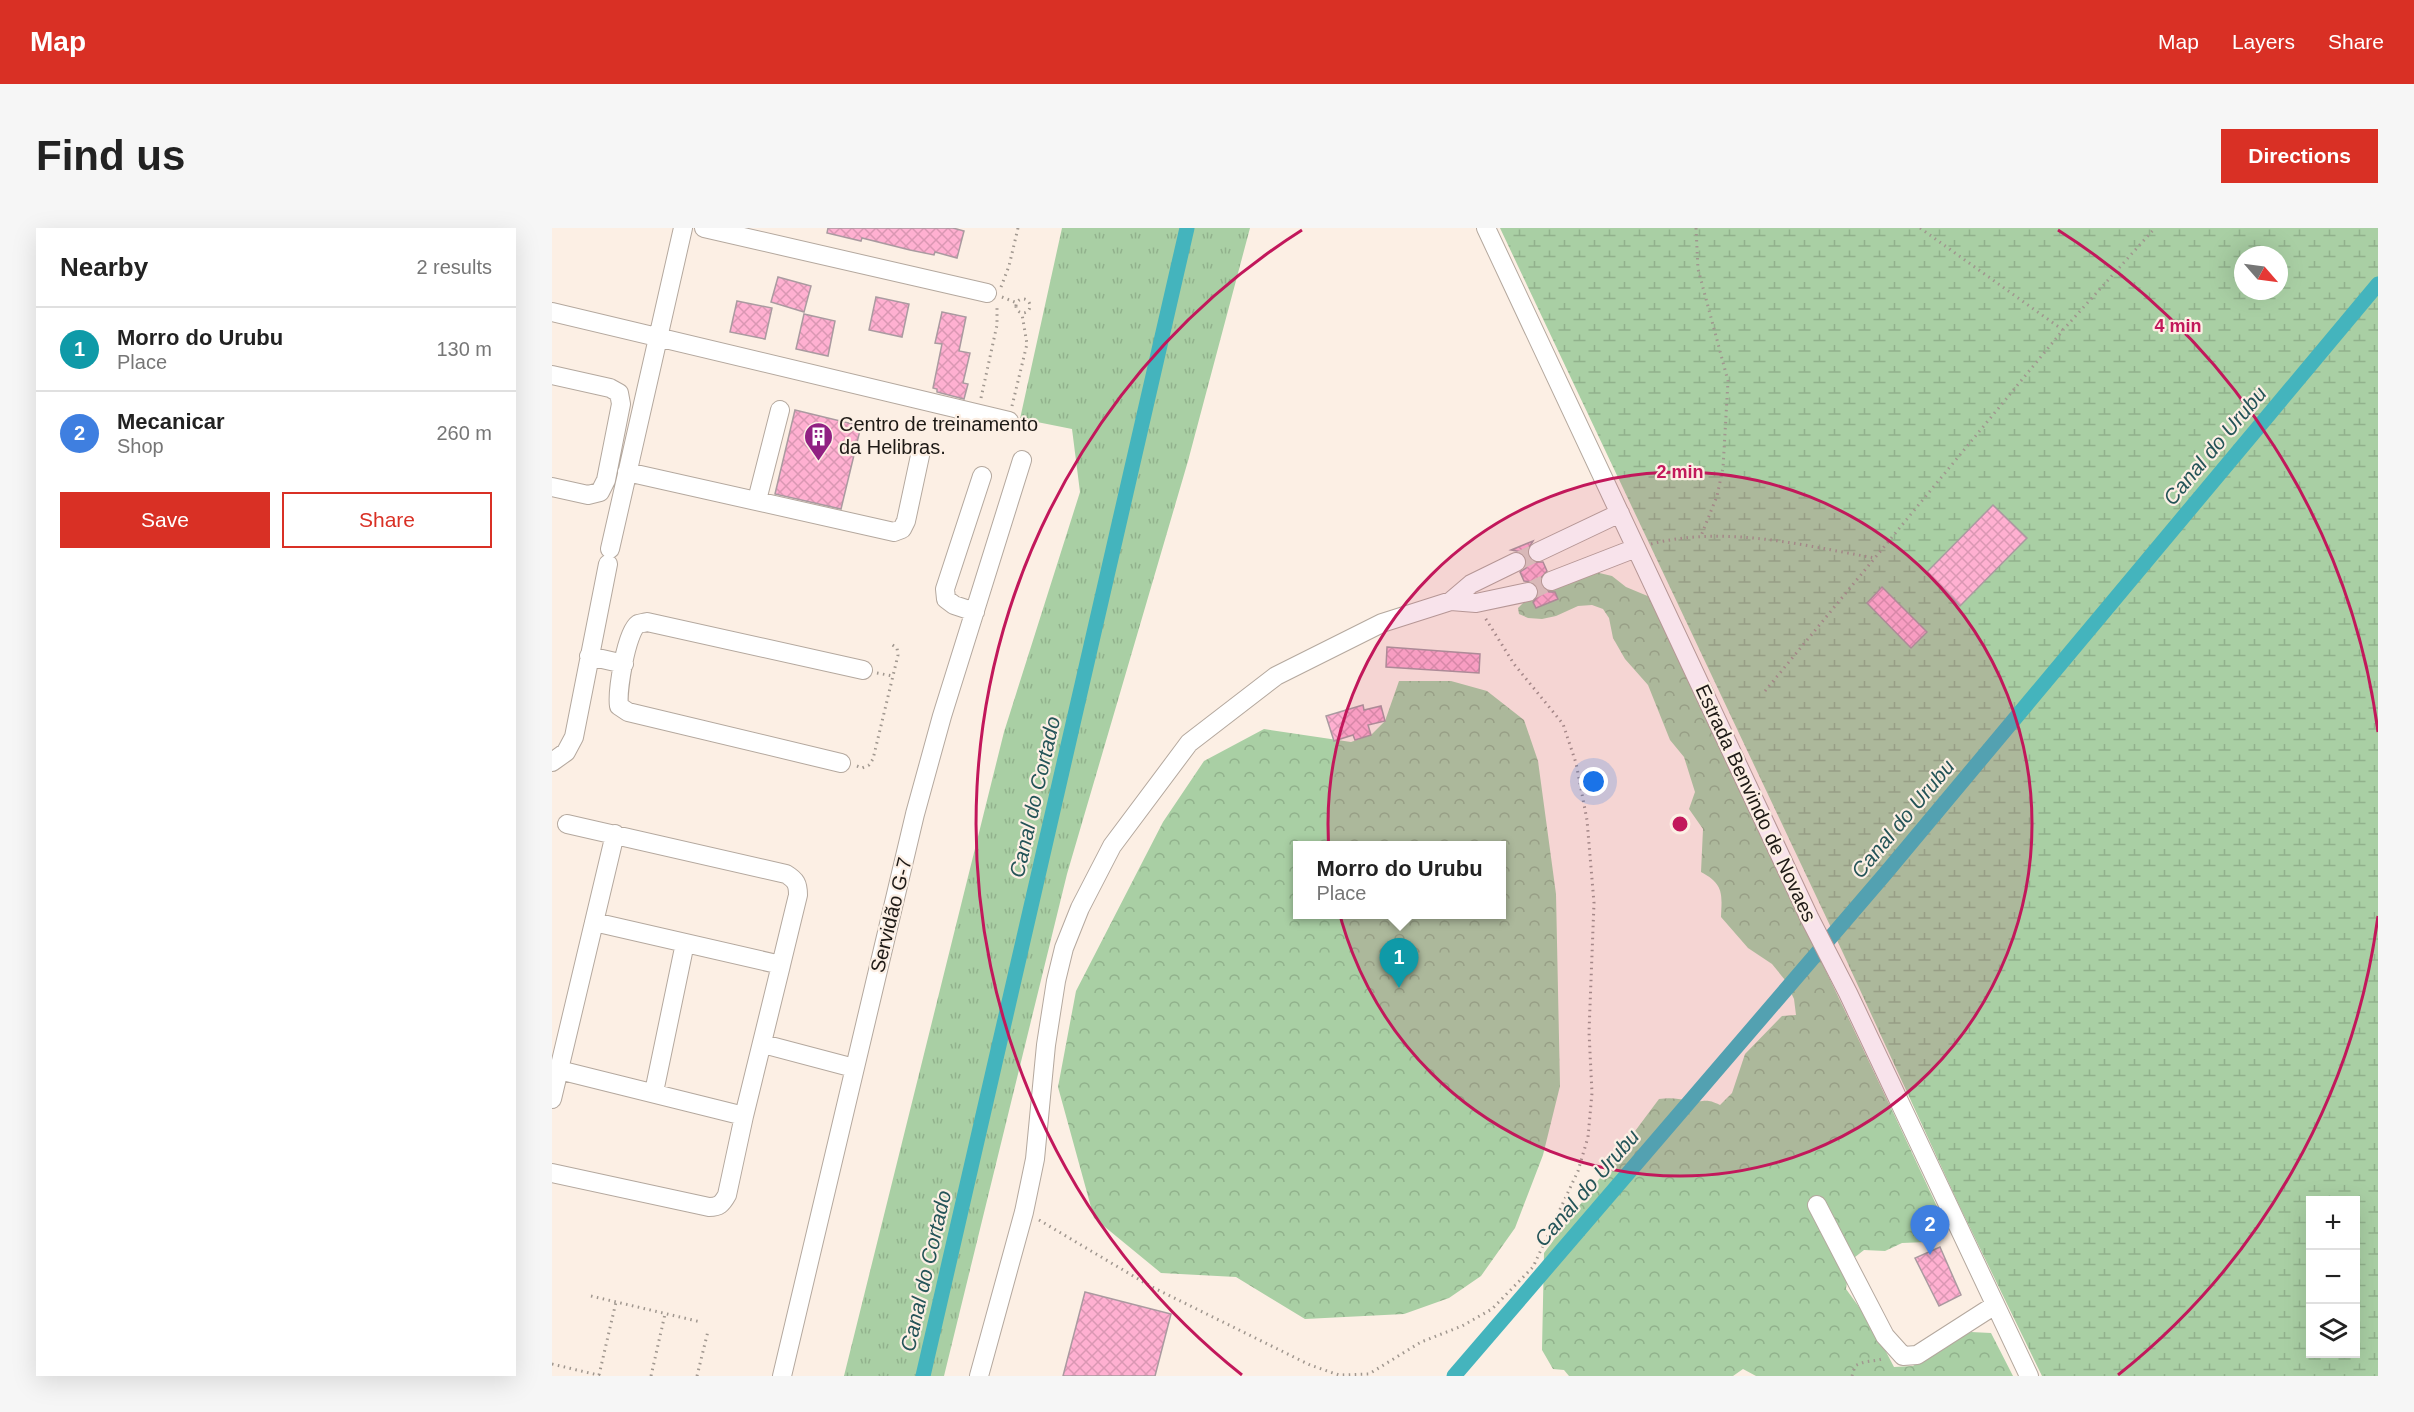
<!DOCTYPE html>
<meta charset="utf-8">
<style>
:root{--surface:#fff;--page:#f6f6f6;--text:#222;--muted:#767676;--line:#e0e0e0;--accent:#d93025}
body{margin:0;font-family:Arial,sans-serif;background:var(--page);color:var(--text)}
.controls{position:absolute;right:18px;bottom:18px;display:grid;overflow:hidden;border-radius:0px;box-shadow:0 6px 24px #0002}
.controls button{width:54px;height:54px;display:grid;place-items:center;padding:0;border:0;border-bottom:2px solid var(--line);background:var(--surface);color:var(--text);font:30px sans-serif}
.compass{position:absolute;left:1682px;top:18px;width:54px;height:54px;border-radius:50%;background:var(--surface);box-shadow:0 6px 24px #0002;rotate:118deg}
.you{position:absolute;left:1042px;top:554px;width:21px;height:21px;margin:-15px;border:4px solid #fff;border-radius:50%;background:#1a73e8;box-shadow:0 0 0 9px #1a73e833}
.badge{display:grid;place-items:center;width:39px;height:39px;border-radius:50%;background:var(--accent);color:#fff;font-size:20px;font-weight:700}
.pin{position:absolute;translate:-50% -50px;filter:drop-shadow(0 2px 3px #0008)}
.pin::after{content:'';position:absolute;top:32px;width:21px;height:18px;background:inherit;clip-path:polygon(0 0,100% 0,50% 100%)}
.popup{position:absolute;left:741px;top:613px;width:213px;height:78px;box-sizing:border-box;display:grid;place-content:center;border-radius:0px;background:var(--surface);filter:drop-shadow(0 2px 4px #0005);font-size:20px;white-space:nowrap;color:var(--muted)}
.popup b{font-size:22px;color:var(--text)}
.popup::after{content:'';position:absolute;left:50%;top:100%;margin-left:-12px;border:12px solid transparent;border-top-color:var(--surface)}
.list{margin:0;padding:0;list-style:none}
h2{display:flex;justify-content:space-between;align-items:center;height:78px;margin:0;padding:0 24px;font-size:26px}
h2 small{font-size:20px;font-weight:400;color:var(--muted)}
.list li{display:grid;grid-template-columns:39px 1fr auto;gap:18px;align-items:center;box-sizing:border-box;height:84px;padding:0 24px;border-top:2px solid var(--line)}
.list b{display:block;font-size:22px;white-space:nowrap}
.list p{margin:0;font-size:20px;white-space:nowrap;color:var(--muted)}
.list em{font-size:20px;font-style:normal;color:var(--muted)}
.actions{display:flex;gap:12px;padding:18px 24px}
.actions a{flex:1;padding:14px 0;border:2px solid var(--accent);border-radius:0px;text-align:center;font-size:21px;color:var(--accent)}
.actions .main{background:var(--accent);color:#fff}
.icon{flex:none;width:33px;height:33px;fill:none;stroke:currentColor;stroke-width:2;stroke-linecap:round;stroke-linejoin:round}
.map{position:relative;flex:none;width:1826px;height:1148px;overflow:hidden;border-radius:0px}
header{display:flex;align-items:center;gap:36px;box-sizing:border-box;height:84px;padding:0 30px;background:var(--accent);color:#fff}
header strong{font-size:28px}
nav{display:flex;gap:33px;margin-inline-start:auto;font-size:21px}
.intro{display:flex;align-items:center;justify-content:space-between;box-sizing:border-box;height:144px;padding:0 36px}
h1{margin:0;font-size:42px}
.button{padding:15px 27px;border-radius:0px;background:var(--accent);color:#fff;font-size:21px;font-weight:700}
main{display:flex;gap:36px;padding:0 36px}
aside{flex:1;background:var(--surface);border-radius:0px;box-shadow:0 6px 24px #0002}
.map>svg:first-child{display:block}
.grass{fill:url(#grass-tufts)}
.forest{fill:url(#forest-crowns);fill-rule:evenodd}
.wetland{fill:url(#wetland-marsh);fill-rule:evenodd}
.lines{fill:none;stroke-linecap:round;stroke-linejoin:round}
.canal{stroke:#44b4bd;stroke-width:15}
.building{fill:url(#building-cross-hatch);stroke:#aa9aa0;stroke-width:1.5}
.minor-tunnel{stroke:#dbcfc5;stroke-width:18;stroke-dasharray:18 9;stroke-linecap:butt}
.minor-casing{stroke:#b4a89e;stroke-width:20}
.path{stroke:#a0978f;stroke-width:3;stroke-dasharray:1.5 4.5;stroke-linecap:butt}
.minor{stroke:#fff;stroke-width:18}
.ring{fill:none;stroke:#c2185b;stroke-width:3}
.labels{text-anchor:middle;stroke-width:4.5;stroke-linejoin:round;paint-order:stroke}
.poi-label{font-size:20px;fill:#1e1a16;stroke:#fcefe4;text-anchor:start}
.street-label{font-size:20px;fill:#1e1a16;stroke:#fcefe4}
.water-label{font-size:21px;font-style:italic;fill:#245458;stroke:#fcefe4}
.centre{fill:#c2185b;stroke:#fcefe4;stroke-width:3}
.ring-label{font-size:18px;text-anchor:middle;font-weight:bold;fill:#c2185b;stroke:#fcefe4;stroke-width:4.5;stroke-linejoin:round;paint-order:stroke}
</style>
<header>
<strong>Map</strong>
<nav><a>Map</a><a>Layers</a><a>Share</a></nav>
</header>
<div class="intro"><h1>Find us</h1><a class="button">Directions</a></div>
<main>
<aside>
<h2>Nearby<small>2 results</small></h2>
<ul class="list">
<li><span class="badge" style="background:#0f9aa8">1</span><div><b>Morro do Urubu</b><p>Place</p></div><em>130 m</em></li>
<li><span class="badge" style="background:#3f7fe0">2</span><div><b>Mecanicar</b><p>Shop</p></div><em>260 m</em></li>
</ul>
<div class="actions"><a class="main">Save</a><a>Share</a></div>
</aside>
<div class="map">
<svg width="1826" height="1148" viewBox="0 0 1826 1148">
<defs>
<pattern id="grass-tufts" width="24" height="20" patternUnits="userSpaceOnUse" patternTransform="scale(1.5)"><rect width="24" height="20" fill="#a9cfa4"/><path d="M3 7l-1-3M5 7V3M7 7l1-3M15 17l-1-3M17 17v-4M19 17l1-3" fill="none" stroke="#91b18c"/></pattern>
<pattern id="forest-crowns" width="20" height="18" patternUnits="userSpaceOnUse" patternTransform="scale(1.5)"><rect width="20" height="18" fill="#a9cfa4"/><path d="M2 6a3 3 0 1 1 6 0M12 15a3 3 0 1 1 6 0" fill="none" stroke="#91b18c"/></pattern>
<pattern id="wetland-marsh" width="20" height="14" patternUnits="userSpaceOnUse" patternTransform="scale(1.5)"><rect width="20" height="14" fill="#a9cfa4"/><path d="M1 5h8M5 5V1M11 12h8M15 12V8" fill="none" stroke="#91b18c"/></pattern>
<pattern id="building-cross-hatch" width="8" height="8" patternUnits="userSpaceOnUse" patternTransform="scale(1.5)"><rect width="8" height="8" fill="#ffb0d1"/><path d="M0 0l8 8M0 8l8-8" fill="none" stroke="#da97b3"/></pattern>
</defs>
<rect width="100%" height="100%" fill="#fcefe4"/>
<path class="grass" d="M 510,0 L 698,0 L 636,233 L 515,646 L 392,1148 L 292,1148 L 452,504 L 528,264 L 520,201 L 485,194 L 466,200 Z"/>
<path class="forest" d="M 1039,343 L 1060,348 L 1074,359 L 1098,369 C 1192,576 1293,779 1388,985 L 1375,1014 L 1350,1015 L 1333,1023 L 1312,1022 L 1298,1033 L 1294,1061 L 1320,1097 L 1342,1139 L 1361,1138 L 1390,1118 L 1419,1104 L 1439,1105 L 1461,1148 L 1204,1148 L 1191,1141 L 1181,1148 L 1017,1148 L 1012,1142 L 1001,1141 L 990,1122 L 992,1025 L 1107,871 C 1119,869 1128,871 1140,873 C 1154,875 1152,869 1168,877 L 1180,865 L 1193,826 L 1230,788 L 1244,787 L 1242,771 L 1233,752 L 1220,736 L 1196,720 L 1169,689 C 1170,666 1172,656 1149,644 L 1151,601 L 1137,581 L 1143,564 L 1132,529 L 1118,512 L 1096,457 L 1073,431 L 1061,410 L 1057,390 L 1051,381 L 1040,377 L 1026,378 L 1004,388 L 990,391 L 976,390 L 967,386 L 966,380 L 973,373 Z
M 847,453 L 899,453 L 935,463 L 972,492 L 986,533 L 1004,666 L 1008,858 L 991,927 L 963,1000 L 929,1048 L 897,1070 L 852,1086 L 753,1091 L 684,1049 L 609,1045 L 542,990 L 506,859 L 524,763 L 611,594 L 652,533 L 712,501 L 799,514 L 819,507 L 833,493 ZM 745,618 L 949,618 L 949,686 L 745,686 Z"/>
<path class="wetland" d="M 948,0 L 1826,0 L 1826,1148 L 1490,1148 L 1406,975 L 1291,725 ZM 1691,27 L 1727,27 L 1727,63 L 1691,63 ZM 1758,972 L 1804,972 L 1804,1126 L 1758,1126 Z"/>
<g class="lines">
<path class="canal" d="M 371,1148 L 635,0
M 902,1148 L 1333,646 L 1826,56"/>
</g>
<path class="building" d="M 276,0 L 401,0 L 412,3 L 405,30 L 383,24 L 382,27 L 358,22 L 310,10 L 309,13 L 275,5 Z
M 226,49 L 259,58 L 252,84 L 219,74 Z
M 324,69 L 357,76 L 350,109 L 317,102 Z
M 185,73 L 220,80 L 213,111 L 178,104 Z
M 390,84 L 414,89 L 407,123 L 418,125 L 411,155 L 416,156 L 412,171 L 385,164 L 385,161 L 381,160 L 390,116 L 383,115 Z
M 252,86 L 283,93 L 276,128 L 244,121 Z
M 243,182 L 309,198 L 289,281 L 223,266 Z
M 1441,277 L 1475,310 L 1408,378 L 1375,344 Z
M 981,313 L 975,323 L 976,328 L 980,334 L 991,334 L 995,343 L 988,351 L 989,358 L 997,364 L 1003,364 L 1006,371 L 984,380 L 981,374 L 986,368 L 987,361 L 980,354 L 972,353 L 968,344 L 974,340 L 974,330 L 970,324 L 959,322 Z
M 1330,359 L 1375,404 L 1359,420 L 1315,375 Z
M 835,419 L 928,426 L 927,445 L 834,439 Z
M 811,477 L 812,482 L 829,478 L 833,493 L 816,497 L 819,507 L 803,512 L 801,507 L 782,513 L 774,488 Z
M 1388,1019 L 1409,1067 L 1387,1078 L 1363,1030 Z
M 533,1064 L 619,1086 L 603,1148 L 511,1148 Z"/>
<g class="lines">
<path class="minor-tunnel" d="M 964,334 L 986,324
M 976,364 L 999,353"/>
<defs>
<path id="minor" d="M 152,0 L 435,65
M 934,0 L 1257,689 L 1296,765 L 1477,1148
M 0,84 L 457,193
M 0,147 L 58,160 L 67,165 L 69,176 L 54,252 L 48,264 L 36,267 L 0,259
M 75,244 L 342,304 L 350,301 L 354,293 L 369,223
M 205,272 L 228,182
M 58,321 L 131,0
M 986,324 L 1068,285
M 999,353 L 1084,320
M 899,373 L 919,356 L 964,334
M 423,384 L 402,377 L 394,371 L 393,361 L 430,248
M 37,428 L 72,436
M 0,534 L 14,524 L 22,509 L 56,336
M 289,535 L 76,484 L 67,478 C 65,464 74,404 86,396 C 89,395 92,395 95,394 L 311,442
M 15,596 L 234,646 C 244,652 246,656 246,667 L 229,737
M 211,816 L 302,840
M 7,842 L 192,888
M 102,864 L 133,715
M 0,871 L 63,606
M 0,945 L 157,979 C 167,979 170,976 175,967 L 192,888 L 229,737 L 42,694
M 1265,977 L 1333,1108 L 1351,1128 L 1365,1127 L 1443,1077
M 230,1148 L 363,586 L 390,488 L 470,232
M 427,1148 L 472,984 L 483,931 L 494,817 L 504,753 L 512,720 L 528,680 L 560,618 L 637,515 L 724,448 L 830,395 L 899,373 L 924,375 L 976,364"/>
</defs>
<use href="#minor" class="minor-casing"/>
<path class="path" d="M 1144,0 L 1146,41 L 1176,153 L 1171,240 L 1165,268 L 1149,308
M 1368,0 L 1511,102
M 449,59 L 457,38 L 466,0
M 450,69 L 465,75
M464 78a7 7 0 1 1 14 0a7 7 0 1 1-14 0Z
M 429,170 L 445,97 L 445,76
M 460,178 L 475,116 L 470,86
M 1099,316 C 1173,297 1249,317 1323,330
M 325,445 L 341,448
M 1213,463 L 1511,102 L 1603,0
M 305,538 L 310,540 L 317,537 L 321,531 L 346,427 L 345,420 L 339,416
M 487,992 L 598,1058 L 758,1137 L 787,1147 L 817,1146 L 869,1114 L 910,1098 L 940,1081 L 981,1039 L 1026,943 L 1036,909 L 1040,865 L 1037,804 L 1042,675 L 1035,592 L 1024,535 L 1011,496 L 962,436 L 932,388
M 39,1068 L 149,1094
M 0,1136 L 50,1148
M 47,1147 L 64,1074
M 99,1148 L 113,1086
M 145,1148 L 156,1103
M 1300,1148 L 1303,1138 C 1313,1132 1322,1134 1333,1130"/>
<use href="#minor" class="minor"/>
</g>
<circle cx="1128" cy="596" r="352" fill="#c2185b" fill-opacity=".12"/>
<g class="ring">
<circle cx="1128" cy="596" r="352"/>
<path d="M1826 688A704 704 0 0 1 1566 1147M690 1147A704 704 0 0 1 750 2M1506 2A704 704 0 0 1 1826 504"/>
</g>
<defs>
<symbol id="building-pin" viewBox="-11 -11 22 30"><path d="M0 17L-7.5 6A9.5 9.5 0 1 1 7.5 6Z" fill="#912183" stroke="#fcefe4"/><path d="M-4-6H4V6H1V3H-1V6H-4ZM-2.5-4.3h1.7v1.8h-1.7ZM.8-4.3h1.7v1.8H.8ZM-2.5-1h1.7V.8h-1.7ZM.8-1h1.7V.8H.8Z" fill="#fff"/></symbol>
</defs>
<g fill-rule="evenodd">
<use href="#building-pin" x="250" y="192" width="33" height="45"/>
</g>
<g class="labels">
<g class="poi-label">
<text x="287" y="203">Centro de treinamento<tspan x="287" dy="23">da Helibras.</tspan></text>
</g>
<g class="street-label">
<text transform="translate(1204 575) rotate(65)" y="7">Estrada Benvindo de Novaes</text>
<text transform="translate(339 687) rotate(-76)" y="7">Servidão G-7</text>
</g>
<g class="water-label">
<text transform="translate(1663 218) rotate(-50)" y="7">Canal do Urubu</text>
<text transform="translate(483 569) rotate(-77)" y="7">Canal do Cortado</text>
<text transform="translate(1351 591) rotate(-50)" y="7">Canal do Urubu</text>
<text transform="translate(1035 960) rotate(-49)" y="7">Canal do Urubu</text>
<text transform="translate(374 1043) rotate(-77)" y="7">Canal do Cortado</text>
</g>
</g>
<circle cx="1128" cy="596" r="9" class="centre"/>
<g class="ring-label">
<text x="1626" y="104">4 min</text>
<text x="1128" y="250">2 min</text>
</g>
</svg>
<div class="controls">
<button>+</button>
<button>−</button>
<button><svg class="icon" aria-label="layers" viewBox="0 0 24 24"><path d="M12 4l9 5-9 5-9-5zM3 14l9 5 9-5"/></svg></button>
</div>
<svg class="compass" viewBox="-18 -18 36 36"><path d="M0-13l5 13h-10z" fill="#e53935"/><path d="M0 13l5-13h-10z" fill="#767676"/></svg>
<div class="you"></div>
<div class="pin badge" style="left:847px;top:760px;background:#0f9aa8">1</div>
<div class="popup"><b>Morro do Urubu</b>Place</div>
<div class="pin badge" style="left:1378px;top:1027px;background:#3f7fe0">2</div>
</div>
</main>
